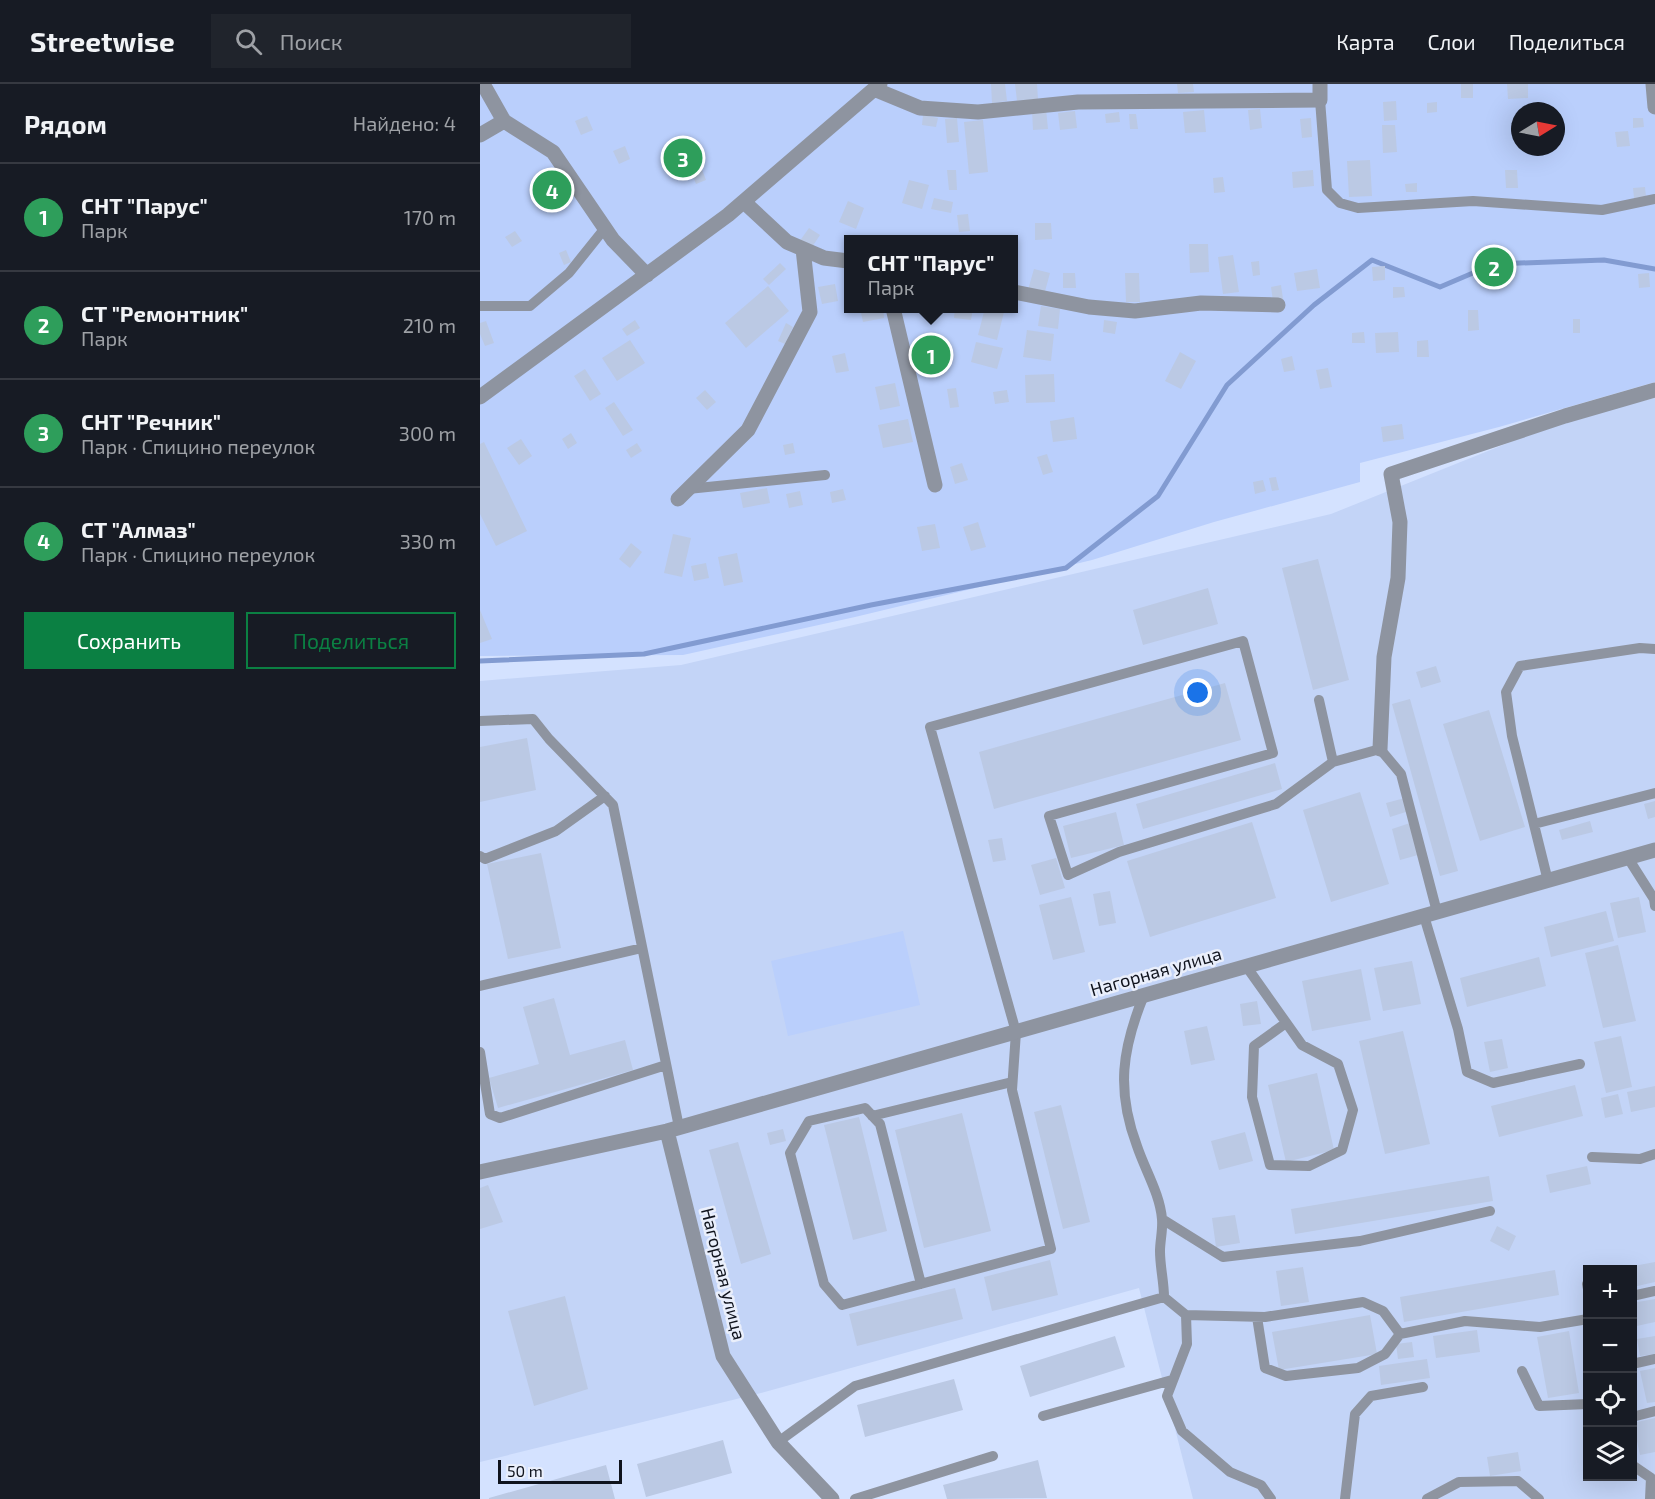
<!DOCTYPE html>
<html lang="ru">
<meta charset="utf-8">
<style>
:root{--surface:#171b24;--page:#20242c;--text:#f1f3f6;--muted:#9ea1a6;--line:#363941;--accent:#0b8043}
body{margin:0;font-family:"Exo 2",sans-serif;background:var(--page);color:var(--text)}
.controls{position:absolute;right:18px;bottom:18px;display:grid;overflow:hidden;border-radius:0px;box-shadow:0 6px 24px #0002}
.controls button{width:54px;height:54px;display:grid;place-items:center;padding:0;border:0;border-bottom:2px solid var(--line);background:var(--surface);color:var(--text);font:30px sans-serif}
.compass{position:absolute;left:1031px;top:18px;width:54px;height:54px;border-radius:50%;background:var(--surface);box-shadow:0 6px 24px #0002;rotate:80deg}
.scale{position:absolute;left:18px;bottom:15px;width:124px;box-sizing:border-box;padding-left:6px;border:3px solid #0f131d;border-top:0;font-size:16px;line-height:21px;white-space:nowrap;color:#0f131d;-webkit-text-stroke:4px #eaeffb;paint-order:stroke}
.you{position:absolute;left:718px;top:609px;width:21px;height:21px;margin:-15px;border:4px solid #fff;border-radius:50%;background:#1a73e8;box-shadow:0 0 0 9px #1a73e833}
.badge{display:grid;place-items:center;width:39px;height:39px;border-radius:50%;background:var(--accent);color:#fff;font-size:20px;font-weight:700}
.pin{position:absolute;translate:-50% -50%;border:3px solid #fff;box-shadow:0 2px 6px #0006}
.popup{position:absolute;left:364px;top:151px;width:174px;height:78px;box-sizing:border-box;display:grid;place-content:center;border-radius:0px;background:var(--surface);filter:drop-shadow(0 2px 4px #0005);font-size:20px;white-space:nowrap;color:var(--muted)}
.popup b{font-size:22px;color:var(--text)}
.popup::after{content:'';position:absolute;left:50%;top:100%;margin-left:-12px;border:12px solid transparent;border-top-color:var(--surface)}
.list{margin:0;padding:0;list-style:none}
h2{display:flex;justify-content:space-between;align-items:center;height:78px;margin:0;padding:0 24px;font-size:26px}
h2 small{font-size:20px;font-weight:400;color:var(--muted)}
.list li{display:grid;grid-template-columns:39px 1fr auto;gap:18px;align-items:center;box-sizing:border-box;height:108px;padding:0 24px;border-top:2px solid var(--line)}
.list b{display:block;font-size:22px;white-space:nowrap}
.list p{margin:0;font-size:20px;white-space:nowrap;color:var(--muted)}
.list em{font-size:20px;font-style:normal;color:var(--muted)}
.actions{display:flex;gap:12px;padding:18px 24px}
.actions a{flex:1;padding:14px 0;border:2px solid var(--accent);border-radius:0px;text-align:center;font-size:21px;color:var(--accent)}
.actions .main{background:var(--accent);color:#fff}
.icon{flex:none;width:33px;height:33px;fill:none;stroke:currentColor;stroke-width:2;stroke-linecap:round;stroke-linejoin:round}
.map{position:relative;flex:none;width:1175px;height:1415px;overflow:hidden}
header{display:flex;align-items:center;gap:36px;box-sizing:border-box;height:84px;padding:0 30px;background:var(--surface);border-bottom:2px solid var(--line)}
header strong{font-size:28px}
nav{display:flex;gap:33px;margin-inline-start:auto;font-size:21px}
.search{width:420px;height:54px;background:var(--page);display:flex;align-items:center;gap:15px;box-sizing:border-box;padding:0 21px;border-radius:0px;color:var(--muted);font-size:22px}
main{display:flex}
aside{flex:1;background:var(--surface)}
.map>svg:first-child{display:block}
.built{fill:#c3d4f7;fill-rule:evenodd}
.garden{fill:#bacffc;fill-rule:evenodd}
.lines{fill:none;stroke-linecap:round;stroke-linejoin:round}
.stream{stroke:#829bd1;stroke-width:5}
.building{fill:#bbc9e4}
.lane{stroke:#8e94a0;stroke-width:10}
.street{stroke:#8e94a0;stroke-width:15}
.labels{text-anchor:middle;stroke-width:5;stroke-linejoin:round;paint-order:stroke}
.street-label{font-size:18px;fill:#0f131d;stroke:#eaeffb}
</style>
<header>
<strong>Streetwise</strong>
<div class="search"><svg class="icon" aria-label="search" viewBox="0 0 24 24"><circle cx="10" cy="10" r="6"/><path d="M15 15l6 6"/></svg>Поиск</div>
<nav><a>Карта</a><a>Слои</a><a>Поделиться</a></nav>
</header>
<main>
<aside>
<h2>Рядом<small>Найдено: 4</small></h2>
<ul class="list">
<li><span class="badge" style="background:#2e9e5b">1</span><div><b>СНТ &quot;Парус&quot;</b><p>Парк</p></div><em>170 m</em></li>
<li><span class="badge" style="background:#2e9e5b">2</span><div><b>СТ &quot;Ремонтник&quot;</b><p>Парк</p></div><em>210 m</em></li>
<li><span class="badge" style="background:#2e9e5b">3</span><div><b>СНТ &quot;Речник&quot;</b><p>Парк · Спицино переулок</p></div><em>300 m</em></li>
<li><span class="badge" style="background:#2e9e5b">4</span><div><b>СТ &quot;Алмаз&quot;</b><p>Парк · Спицино переулок</p></div><em>330 m</em></li>
</ul>
<div class="actions"><a class="main">Сохранить</a><a>Поделиться</a></div>
</aside>
<div class="map">
<svg width="1175" height="1415" viewBox="0 0 1175 1415">
<rect width="100%" height="100%" fill="#d4e2ff"/>
<path class="built" d="M 1175,314 L 1175,1415 L 713,1415 L 659,1204 L 281,1309 L 0,1378 L 0,597 L 201,581 L 851,430 L 1085,336 ZM 1108,1186 L 1152,1186 L 1152,1392 L 1108,1392 Z"/>
<path class="garden" d="M 0,0 L 1175,0 L 1175,298 L 1019,343 L 880,379 L 880,398 L 734,438 L 612,476 L 375,533 L 203,571 L 0,572 ZM 1040,27 L 1076,27 L 1076,63 L 1040,63 ZM 368,156 L 534,156 L 534,224 L 368,224 Z
M 423,847 L 440,921 L 308,952 L 291,877 Z"/>
<g class="lines">
<path class="stream" d="M 0,577 L 164,570 L 391,521 L 586,484 L 678,412 L 747,301 L 834,221 L 892,176 L 960,203 L 1014,180 L 1124,176 L 1175,185"/>
</g>
<path class="building" d="M 511,0 L 525,0 L 527,17 L 512,19 Z
M 535,0 L 557,0 L 558,15 L 537,17 Z
M 697,0 L 713,0 L 714,8 L 698,9 Z
M 981,0 L 993,0 L 993,14 L 981,14 Z
M 1027,0 L 1048,0 L 1048,14 L 1028,15 Z
M 916,17 L 917,36 L 904,37 L 903,18 Z
M 957,18 L 957,28 L 947,29 L 947,19 Z
M 566,25 L 568,45 L 553,46 L 552,26 Z
M 780,25 L 782,44 L 770,46 L 768,26 Z
M 724,26 L 726,48 L 705,49 L 703,28 Z
M 595,27 L 597,44 L 580,46 L 578,29 Z
M 639,28 L 640,38 L 626,39 L 625,30 Z
M 649,30 L 656,30 L 658,45 L 650,45 Z
M 443,31 L 458,34 L 456,43 L 442,41 Z
M 107,32 L 113,46 L 101,51 L 95,37 Z
M 477,34 L 479,58 L 467,59 L 465,35 Z
M 831,34 L 832,53 L 822,54 L 820,35 Z
M 1153,34 L 1163,34 L 1164,43 L 1153,44 Z
M 503,36 L 508,88 L 489,90 L 484,38 Z
M 902,41 L 915,41 L 917,68 L 903,69 Z
M 1148,47 L 1150,62 L 1137,63 L 1135,48 Z
M 145,62 L 150,75 L 139,80 L 133,67 Z
M 890,76 L 892,112 L 869,113 L 867,77 Z
M 221,83 L 226,96 L 216,100 L 211,88 Z
M 467,86 L 476,86 L 477,106 L 469,106 Z
M 833,86 L 834,102 L 813,104 L 812,88 Z
M 1025,86 L 1037,86 L 1038,104 L 1026,104 Z
M 743,93 L 745,108 L 734,109 L 733,94 Z
M 61,95 L 73,113 L 62,120 L 50,103 Z
M 429,96 L 449,101 L 442,125 L 422,119 Z
M 937,99 L 937,108 L 926,108 L 925,100 Z
M 1165,103 L 1166,113 L 1154,114 L 1153,104 Z
M 454,114 L 473,118 L 471,129 L 451,125 Z
M 368,117 L 384,124 L 376,145 L 359,138 Z
M 488,130 L 490,147 L 479,148 L 477,131 Z
M 555,139 L 571,139 L 572,155 L 555,156 Z
M 329,144 L 340,151 L 330,166 L 319,158 Z
M 35,147 L 42,157 L 32,163 L 25,153 Z
M 709,160 L 728,160 L 729,188 L 710,189 Z
M 86,166 L 91,178 L 84,181 L 79,169 Z
M 753,171 L 759,208 L 743,210 L 738,173 Z
M 779,177 L 780,191 L 773,192 L 771,178 Z
M 300,179 L 306,185 L 289,201 L 283,195 Z
M 905,182 L 905,196 L 893,197 L 892,183 Z
M 554,185 L 570,189 L 564,211 L 548,206 Z
M 837,185 L 840,204 L 817,207 L 814,189 Z
M 583,189 L 595,189 L 596,204 L 583,204 Z
M 645,189 L 659,189 L 660,218 L 646,218 Z
M 1169,189 L 1170,203 L 1159,204 L 1158,190 Z
M 355,200 L 358,217 L 342,220 L 338,203 Z
M 801,201 L 803,215 L 793,217 L 791,203 Z
M 288,202 L 309,227 L 266,264 L 245,239 Z
M 913,203 L 924,203 L 925,213 L 913,214 Z
M 561,222 L 580,225 L 578,245 L 558,242 Z
M 380,224 L 403,224 L 404,234 L 383,238 Z
M 475,224 L 493,224 L 491,236 L 474,234 Z
M 505,224 L 525,224 L 517,256 L 498,251 Z
M 988,226 L 998,226 L 999,246 L 988,247 Z
M 1093,235 L 1100,235 L 1100,249 L 1093,249 Z
M 155,236 L 160,244 L 147,252 L 142,245 Z
M 624,236 L 637,238 L 635,250 L 623,248 Z
M 6,237 L 14,259 L 5,262 L 0,250 L 0,239 Z
M 306,239 L 313,243 L 305,260 L 298,257 Z
M 547,246 L 574,250 L 571,277 L 543,273 Z
M 884,248 L 885,259 L 872,259 L 872,249 Z
M 918,248 L 919,268 L 896,269 L 895,249 Z
M 150,256 L 165,279 L 137,297 L 122,274 Z
M 948,256 L 949,273 L 937,273 L 937,257 Z
M 496,258 L 523,264 L 517,285 L 491,278 Z
M 700,268 L 716,277 L 701,305 L 685,297 Z
M 365,269 L 369,287 L 356,289 L 352,272 Z
M 812,272 L 815,286 L 804,288 L 801,275 Z
M 848,284 L 852,303 L 840,305 L 836,286 Z
M 105,285 L 121,310 L 110,317 L 94,292 Z
M 574,290 L 575,318 L 546,319 L 545,291 Z
M 415,299 L 420,322 L 400,326 L 395,303 Z
M 476,304 L 479,323 L 470,324 L 467,305 Z
M 225,306 L 236,318 L 227,326 L 216,314 Z
M 527,306 L 529,318 L 515,320 L 513,308 Z
M 134,318 L 153,346 L 143,352 L 125,324 Z
M 594,333 L 597,355 L 573,358 L 570,337 Z
M 428,335 L 433,358 L 403,364 L 398,341 Z
M 922,340 L 924,355 L 903,358 L 901,343 Z
M 91,349 L 97,359 L 88,365 L 82,355 Z
M 41,355 L 52,372 L 39,381 L 27,364 Z
M 4,358 L 47,447 L 16,462 L 0,430 L 0,360 Z
M 157,359 L 162,367 L 151,374 L 146,366 Z
M 313,359 L 315,369 L 305,371 L 303,361 Z
M 567,370 L 573,388 L 563,391 L 557,373 Z
M 482,379 L 488,396 L 475,400 L 470,383 Z
M 796,393 L 799,406 L 792,407 L 789,394 Z
M 783,396 L 786,407 L 775,410 L 773,398 Z
M 287,404 L 290,419 L 263,424 L 260,409 Z
M 363,405 L 366,416 L 352,419 L 350,408 Z
M 320,407 L 323,421 L 309,424 L 306,410 Z
M 498,438 L 506,463 L 491,467 L 483,443 Z
M 455,440 L 460,464 L 442,467 L 437,443 Z
M 193,450 L 211,454 L 202,493 L 184,489 Z
M 151,459 L 162,468 L 150,484 L 139,475 Z
M 257,469 L 263,498 L 244,502 L 238,473 Z
M 838,475 L 869,596 L 833,606 L 802,484 Z
M 226,479 L 229,494 L 214,497 L 211,482 Z
M 728,504 L 738,540 L 663,561 L 653,526 Z
M 0,526 L 12,555 L 0,559 Z
M 956,582 L 961,598 L 941,604 L 936,588 Z
M 745,599 L 761,656 L 514,725 L 499,668 Z
M 930,615 L 978,787 L 960,792 L 912,620 Z
M 1009,626 L 1045,743 L 1000,757 L 963,640 Z
M 47,654 L 56,706 L 0,718 L 0,663 Z
M 795,679 L 802,705 L 663,745 L 656,720 Z
M 880,708 L 909,800 L 851,818 L 823,726 Z
M 925,714 L 929,727 L 910,733 L 906,719 Z
M 1175,717 L 1175,733 L 1168,735 L 1164,720 Z
M 636,728 L 644,761 L 591,774 L 583,742 Z
M 1110,737 L 1113,748 L 1082,756 L 1079,746 Z
M 772,738 L 796,814 L 670,853 L 647,777 Z
M 930,739 L 938,771 L 920,776 L 912,745 Z
M 522,754 L 526,776 L 513,778 L 508,756 Z
M 61,769 L 81,864 L 28,875 L 7,780 Z
M 576,774 L 585,804 L 560,811 L 551,781 Z
M 630,807 L 636,839 L 619,842 L 613,810 Z
M 591,813 L 605,868 L 573,876 L 559,821 Z
M 1159,813 L 1166,848 L 1138,854 L 1130,819 Z
M 1126,827 L 1134,857 L 1071,873 L 1064,843 Z
M 1138,861 L 1156,937 L 1123,944 L 1105,869 Z
M 1059,873 L 1066,902 L 987,923 L 980,894 Z
M 932,877 L 941,920 L 903,927 L 894,884 Z
M 881,885 L 891,936 L 832,947 L 822,897 Z
M 74,914 L 90,971 L 145,956 L 153,986 L 18,1024 L 9,994 L 59,980 L 43,923 Z
M 777,917 L 781,940 L 763,942 L 760,920 Z
M 727,942 L 735,976 L 711,981 L 704,947 Z
M 923,947 L 950,1060 L 905,1070 L 879,957 Z
M 1141,952 L 1152,1003 L 1126,1009 L 1114,958 Z
M 1022,955 L 1028,984 L 1010,988 L 1004,958 Z
M 837,989 L 854,1066 L 806,1078 L 788,1001 Z
M 1095,1001 L 1103,1032 L 1019,1053 L 1011,1022 Z
M 1175,1002 L 1175,1023 L 1151,1028 L 1147,1008 Z
M 1138,1010 L 1143,1030 L 1125,1034 L 1121,1014 Z
M 581,1021 L 610,1138 L 583,1145 L 554,1028 Z
M 482,1029 L 511,1147 L 444,1164 L 415,1046 Z
M 379,1033 L 407,1147 L 373,1156 L 344,1041 Z
M 303,1045 L 306,1057 L 290,1061 L 287,1049 Z
M 765,1048 L 773,1077 L 739,1086 L 731,1057 Z
M 258,1058 L 291,1170 L 261,1180 L 229,1066 Z
M 1107,1082 L 1111,1100 L 1070,1109 L 1066,1091 Z
M 1009,1092 L 1013,1117 L 815,1150 L 811,1125 Z
M 8,1101 L 23,1138 L 0,1145 L 0,1104 Z
M 755,1131 L 760,1159 L 736,1163 L 732,1134 Z
M 1017,1142 L 1036,1152 L 1029,1167 L 1010,1157 Z
M 570,1176 L 578,1211 L 512,1227 L 504,1193 Z
M 1175,1178 L 1175,1198 L 1153,1203 L 1152,1186 L 1149,1186 L 1148,1183 Z
M 823,1183 L 829,1218 L 801,1222 L 796,1187 Z
M 1075,1186 L 1079,1211 L 924,1238 L 920,1213 Z
M 475,1204 L 483,1235 L 377,1262 L 369,1230 Z
M 85,1212 L 108,1305 L 54,1322 L 28,1227 Z
M 1175,1215 L 1175,1238 L 1152,1243 L 1152,1219 Z
M 890,1231 L 897,1270 L 799,1286 L 792,1248 Z
M 997,1246 L 1000,1268 L 956,1274 L 953,1252 Z
M 1089,1247 L 1099,1309 L 1068,1314 L 1057,1253 Z
M 635,1252 L 645,1283 L 550,1313 L 540,1282 Z
M 1175,1252 L 1175,1270 L 1160,1272 L 1157,1255 Z
M 932,1258 L 934,1273 L 918,1275 L 916,1260 Z
M 947,1275 L 950,1294 L 901,1301 L 899,1282 Z
M 1175,1284 L 1175,1318 L 1167,1319 L 1160,1287 Z
M 474,1295 L 483,1326 L 385,1353 L 377,1321 Z
M 1175,1334 L 1175,1368 L 1160,1371 L 1153,1339 Z
M 243,1356 L 252,1389 L 166,1413 L 157,1380 Z
M 1038,1368 L 1041,1387 L 1010,1392 L 1007,1373 Z
M 558,1376 L 567,1414 L 467,1415 L 463,1401 Z
M 126,1381 L 135,1415 L 9,1415 L 9,1414 Z"/>
<g class="lines">
<path class="lane" d="M 840,16 L 847,106 L 860,119 L 878,124 L 993,117 L 1122,126 L 1175,115
M 0,222 L 50,222 L 89,189 L 125,144
M 208,405 L 345,391
M 0,637 L 53,635 L 69,655 L 133,721 L 199,1043
M 853,678 L 900,665 L 921,690 L 957,828
M 1054,740 L 1175,709
M 0,772 L 5,775 L 76,747 L 125,712
M 1148,774 L 1174,815 L 1175,822
M 1068,797 L 1032,652 L 1026,608 L 1040,582 L 1160,564 L 1175,565
M 944,832 L 978,945 L 987,988 L 1013,999 L 1100,980
M 766,882 L 822,961 L 858,980 L 873,1026 L 862,1066 L 829,1082 L 790,1081 L 772,1013 L 774,962 L 806,939
M 0,902 L 162,864
M 664,911 C 642,965 636,1006 657,1062 C 665,1086 680,1110 682,1135 C 683,1146 680,1157 680,1167 C 680,1183 684,1198 684,1213 L 706,1231 L 707,1260 L 687,1312 L 702,1347 L 750,1388 L 781,1401 L 791,1415
M 0,968 L 10,1030 L 20,1034 L 186,981
M 392,1032 L 532,998
M 1112,1073 L 1160,1075 L 1175,1070
M 682,1135 L 743,1173 L 880,1157 L 1010,1127
M 441,1200 L 400,1040 L 385,1024 L 329,1037 L 310,1069 L 344,1200 L 362,1221 L 571,1165 L 532,1006 L 536,948 L 450,643 L 763,557 L 793,669 L 569,732 L 588,791 L 639,768 L 796,720 L 853,678 L 839,616
M 1107,1200 L 1108,1205
M 1152,1212 L 1175,1207
M 706,1231 L 785,1233 L 883,1218 L 903,1227 L 920,1250 L 985,1237 L 1060,1243 L 1108,1235
M 777,1233 L 785,1284 L 806,1292 L 878,1284 L 905,1270 L 920,1250
M 1152,1280 L 1175,1275
M 1042,1287 L 1059,1322 L 1108,1320
M 563,1332 L 692,1296
M 1152,1333 L 1175,1327
M 298,1358 L 375,1302 L 684,1213
M 1152,1381 L 1171,1394 L 1170,1415
M 375,1415 L 513,1372
M 865,1415 L 875,1330 L 891,1312 L 943,1303
M 947,1415 L 979,1398 L 1038,1397 L 1059,1415"/>
<path class="street" d="M 3,0 L 24,37 L 73,68 L 133,156 L 167,191
M 1173,0 L 1175,23
M 394,5 L 440,24 L 498,28 L 598,18 L 840,16 L 840,0
M 0,51 L 24,37
M 264,118 L 307,158 L 344,174 L 368,177
M 534,208 L 609,223 L 655,227 L 721,219 L 798,221
M 413,224 L 455,401
M 0,313 L 248,131 L 400,0
M 198,415 L 268,346 L 330,228 L 323,165
M 900,665 L 904,573 L 918,494 L 920,438 L 911,390 L 1085,332 L 1175,306
M 187,1047 L 243,1272 L 298,1358 L 352,1415
M 0,1088 L 187,1047 L 1175,766"/>
</g>
<g class="labels">
<g class="street-label">
<text transform="translate(676 888) rotate(-16)" y="6">Нагорная улица</text>
<text transform="translate(243 1190) rotate(76)" y="6">Нагорная улица</text>
</g>
</g>
</svg>
<div class="controls">
<button>+</button>
<button>−</button>
<button><svg class="icon" aria-label="locate" viewBox="0 0 24 24"><circle cx="12" cy="12" r="6"/><path d="M12 2v4M12 18v4M2 12h4M18 12h4"/></svg></button>
<button><svg class="icon" aria-label="layers" viewBox="0 0 24 24"><path d="M12 4l9 5-9 5-9-5zM3 14l9 5 9-5"/></svg></button>
</div>
<svg class="compass" viewBox="-18 -18 36 36"><path d="M0-13l5 13h-10z" fill="#e53935"/><path d="M0 13l5-13h-10z" fill="#9ea1a6"/></svg>
<div class="scale">50 m</div>
<div class="you"></div>
<div class="pin badge" style="left:451px;top:271px;background:#2e9e5b">1</div>
<div class="popup"><b>СНТ &quot;Парус&quot;</b>Парк</div>
<div class="pin badge" style="left:1014px;top:183px;background:#2e9e5b">2</div>
<div class="pin badge" style="left:203px;top:74px;background:#2e9e5b">3</div>
<div class="pin badge" style="left:72px;top:106px;background:#2e9e5b">4</div>
</div>
</main>
